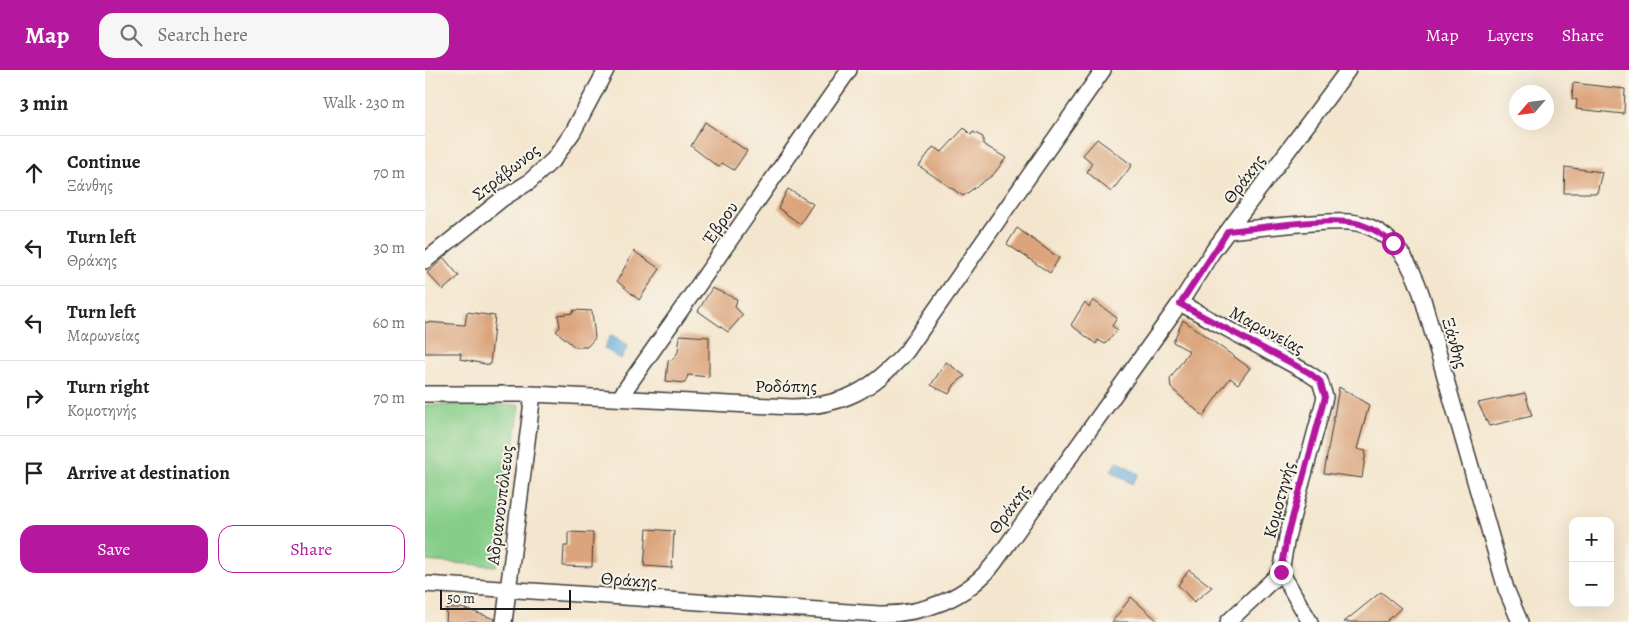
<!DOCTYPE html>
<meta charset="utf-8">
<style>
:root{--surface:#fff;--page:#f6f6f6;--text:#202124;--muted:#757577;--line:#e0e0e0;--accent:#b5179e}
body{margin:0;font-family:Alegreya,serif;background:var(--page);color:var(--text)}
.controls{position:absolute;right:15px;bottom:15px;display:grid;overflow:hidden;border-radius:10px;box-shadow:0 5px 20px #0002}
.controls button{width:45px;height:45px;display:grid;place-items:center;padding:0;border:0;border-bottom:1px solid var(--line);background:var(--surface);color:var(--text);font:25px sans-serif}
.compass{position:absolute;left:1084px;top:15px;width:45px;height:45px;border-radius:50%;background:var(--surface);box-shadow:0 5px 20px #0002;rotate:242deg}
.scale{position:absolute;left:15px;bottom:12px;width:131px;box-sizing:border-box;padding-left:5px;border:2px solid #1c1c1c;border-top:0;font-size:14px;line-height:18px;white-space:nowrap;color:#1c1c1c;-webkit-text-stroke:4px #f7f3e8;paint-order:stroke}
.stop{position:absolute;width:15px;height:15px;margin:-11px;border:4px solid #b5179e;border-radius:50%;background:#fff}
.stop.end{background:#b5179e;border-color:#fff;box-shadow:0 1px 5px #0008}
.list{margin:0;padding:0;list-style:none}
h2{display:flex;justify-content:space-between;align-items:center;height:65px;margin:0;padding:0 20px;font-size:21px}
h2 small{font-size:16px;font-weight:400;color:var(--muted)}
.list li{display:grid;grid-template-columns:32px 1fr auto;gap:15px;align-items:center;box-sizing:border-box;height:75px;padding:0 20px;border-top:1px solid var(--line)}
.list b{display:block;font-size:19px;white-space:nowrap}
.list p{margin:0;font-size:16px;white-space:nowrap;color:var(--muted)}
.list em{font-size:16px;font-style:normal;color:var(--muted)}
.actions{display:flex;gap:10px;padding:15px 20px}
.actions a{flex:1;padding:11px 0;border:1px solid var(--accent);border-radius:15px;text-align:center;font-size:18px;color:var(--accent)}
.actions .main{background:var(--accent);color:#fff}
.icon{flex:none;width:28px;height:28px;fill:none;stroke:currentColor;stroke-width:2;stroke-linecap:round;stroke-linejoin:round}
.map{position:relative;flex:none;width:1204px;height:552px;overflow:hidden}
header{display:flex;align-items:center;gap:30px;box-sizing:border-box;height:70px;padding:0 25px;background:var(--accent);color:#fff}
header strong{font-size:24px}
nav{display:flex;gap:28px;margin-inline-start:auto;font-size:18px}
.search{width:350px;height:45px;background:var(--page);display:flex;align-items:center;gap:12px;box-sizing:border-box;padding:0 18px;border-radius:15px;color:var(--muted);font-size:19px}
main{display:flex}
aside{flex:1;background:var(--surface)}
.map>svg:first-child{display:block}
.green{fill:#85cd88;stroke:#507452}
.water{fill:#69aedf;stroke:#42657e}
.building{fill:#dba47c}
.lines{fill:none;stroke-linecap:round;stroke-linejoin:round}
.minor-casing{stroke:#3c3a37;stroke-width:18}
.minor{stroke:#fff;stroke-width:15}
.route{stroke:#b5179e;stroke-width:6}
.labels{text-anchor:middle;stroke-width:4;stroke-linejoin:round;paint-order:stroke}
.street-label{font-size:18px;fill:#1c1c1c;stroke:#f7f3e8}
</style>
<header>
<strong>Map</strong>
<div class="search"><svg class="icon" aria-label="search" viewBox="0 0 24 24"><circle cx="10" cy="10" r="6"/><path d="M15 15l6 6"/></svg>Search here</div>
<nav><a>Map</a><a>Layers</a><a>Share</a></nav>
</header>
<main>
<aside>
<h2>3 min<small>Walk · 230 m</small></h2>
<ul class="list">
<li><svg class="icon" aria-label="ahead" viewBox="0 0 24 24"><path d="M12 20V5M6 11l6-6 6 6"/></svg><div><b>Continue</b><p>Ξάνθης</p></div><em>70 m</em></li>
<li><svg class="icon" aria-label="left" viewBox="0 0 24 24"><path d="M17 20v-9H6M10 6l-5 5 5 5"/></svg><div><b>Turn left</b><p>Θράκης</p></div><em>30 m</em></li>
<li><svg class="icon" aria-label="left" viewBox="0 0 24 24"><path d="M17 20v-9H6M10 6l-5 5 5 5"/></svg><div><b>Turn left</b><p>Μαρωνείας</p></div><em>60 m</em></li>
<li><svg class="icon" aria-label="right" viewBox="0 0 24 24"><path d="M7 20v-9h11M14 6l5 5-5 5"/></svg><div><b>Turn right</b><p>Κομοτηνής</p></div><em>70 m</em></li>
<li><svg class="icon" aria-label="arrive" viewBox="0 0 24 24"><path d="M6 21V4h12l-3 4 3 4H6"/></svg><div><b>Arrive at destination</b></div></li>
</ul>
<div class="actions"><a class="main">Save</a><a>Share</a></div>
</aside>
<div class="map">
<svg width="1204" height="552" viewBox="0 0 1204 552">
<rect width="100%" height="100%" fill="#f7f3e8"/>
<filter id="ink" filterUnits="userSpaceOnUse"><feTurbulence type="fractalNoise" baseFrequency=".02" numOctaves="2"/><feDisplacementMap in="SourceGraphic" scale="10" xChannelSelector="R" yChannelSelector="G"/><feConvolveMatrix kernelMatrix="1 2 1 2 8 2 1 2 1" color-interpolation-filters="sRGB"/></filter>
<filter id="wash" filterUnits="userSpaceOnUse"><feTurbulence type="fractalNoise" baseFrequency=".0096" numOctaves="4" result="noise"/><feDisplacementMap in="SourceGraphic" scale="20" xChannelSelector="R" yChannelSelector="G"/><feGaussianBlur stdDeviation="1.12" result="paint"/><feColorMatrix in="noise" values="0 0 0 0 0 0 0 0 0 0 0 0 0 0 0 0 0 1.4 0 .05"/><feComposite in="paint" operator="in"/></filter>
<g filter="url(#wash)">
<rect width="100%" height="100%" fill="#f4e6ce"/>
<path class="green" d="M 0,335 L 95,335 L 71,496 L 0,491 Z"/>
<path class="water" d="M 186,265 L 203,276 L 196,289 L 179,278 Z
M 692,391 L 714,404 L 707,414 L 686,401 Z"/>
<g id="blocks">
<path class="building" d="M 1148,13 L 1200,19 L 1199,44 L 1151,39 L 1152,30 L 1147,29 Z
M 280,52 L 322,81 L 309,100 L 297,93 L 293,97 L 266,76 Z
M 539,58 L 546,65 L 548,62 L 558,67 L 558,74 L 581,88 L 568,105 L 538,126 L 494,96 L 508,77 L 517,82 Z
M 672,69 L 707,95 L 686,122 L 662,102 L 667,93 L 658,85 Z
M 1140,97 L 1177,102 L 1172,123 L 1139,123 Z
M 363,119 L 388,134 L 375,154 L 353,138 Z
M 592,158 L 634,188 L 625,203 L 582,174 Z
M 209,181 L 235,199 L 214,230 L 192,211 Z
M 19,188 L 34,206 L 18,220 L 2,203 Z
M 287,218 L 312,229 L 310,237 L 318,245 L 303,262 L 273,241 Z
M 668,230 L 692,248 L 687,256 L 693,260 L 680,274 L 673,270 L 671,274 L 646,255 L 660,232 L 664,237 Z
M 149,240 L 167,241 L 170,268 L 162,277 L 150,277 L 131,261 L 135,257 L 133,245 L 148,243 Z
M 42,242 L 70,246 L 65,295 L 35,289 L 36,283 L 0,283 L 0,252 L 40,255 Z
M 758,250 L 825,298 L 813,314 L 805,308 L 778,346 L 746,318 L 745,309 L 764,281 L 748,272 Z
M 255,265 L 284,267 L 284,307 L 263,305 L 260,313 L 241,311 L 243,291 L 248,289 L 253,282 Z
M 521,292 L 540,306 L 530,314 L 524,324 L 506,315 Z
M 914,317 L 944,335 L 932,379 L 941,381 L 937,408 L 899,403 Z
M 1100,323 L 1107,346 L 1064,356 L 1053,333 Z
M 222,459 L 249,461 L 247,498 L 219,496 Z
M 143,462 L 168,463 L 167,497 L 138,496 L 139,476 L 143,476 Z
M 764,500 L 787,517 L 769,532 L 753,515 Z
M 956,522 L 976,538 L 961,552 L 919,552 Z
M 706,527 L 734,552 L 687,552 Z
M 22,538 L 37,538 L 70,549 L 70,552 L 21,552 Z"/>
</g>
</g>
<g filter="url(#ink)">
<use href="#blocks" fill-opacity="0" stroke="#3c3a37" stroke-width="1"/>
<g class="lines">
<defs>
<path id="minor" d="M 803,161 C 831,158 859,155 887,153 C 899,152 912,151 925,152 C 965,156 986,192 997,226 L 1081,519 L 1095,552
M 0,191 L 77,129 L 104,112 L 129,89 L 148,62 L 181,0
M 755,233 L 883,303 L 895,311 L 900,327 L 862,467 L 856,502 L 803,552
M 0,324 L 108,324 L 367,337 C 418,336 447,320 481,282 L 678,0
M 195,327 L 424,0
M 856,502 L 885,552
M 0,514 L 454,544 C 498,545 543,528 570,492 L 755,233 L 788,181 L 923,0
M 79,552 L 108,324"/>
</defs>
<use href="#minor" class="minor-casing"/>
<use href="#minor" class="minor"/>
</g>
</g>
<g class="lines" filter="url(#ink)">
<path class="route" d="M 856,502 L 862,467 L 900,327 L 895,311 L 883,302 L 755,234 L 803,161 C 835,158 905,146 935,154 C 947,158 958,165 968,173"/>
</g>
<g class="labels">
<g class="street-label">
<text transform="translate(81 102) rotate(-38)" y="6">Στράβωνος</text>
<text transform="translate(819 109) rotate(-53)" y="6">Θράκης</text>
<text transform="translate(295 153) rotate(-55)" y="6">Έβρου</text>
<text transform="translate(842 260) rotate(28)" y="6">Μαρωνείας</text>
<text transform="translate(1030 273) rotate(74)" y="6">Ξάνθης</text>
<text x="361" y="322">Ροδόπης</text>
<text transform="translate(854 430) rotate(-75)" y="6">Κομοτηνής</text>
<text transform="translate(75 435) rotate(-83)" y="6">Αδριανουπόλεως</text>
<text transform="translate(584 439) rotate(-54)" y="6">Θράκης</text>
<text transform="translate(204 510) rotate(4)" y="6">Θράκης</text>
</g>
</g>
</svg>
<div class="controls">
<button>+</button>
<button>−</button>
</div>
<svg class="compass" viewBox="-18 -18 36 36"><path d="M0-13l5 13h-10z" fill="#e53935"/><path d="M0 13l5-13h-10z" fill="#757577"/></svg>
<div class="scale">50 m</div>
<div class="stop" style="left:968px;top:173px"></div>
<div class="stop end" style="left:856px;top:502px"></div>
</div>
</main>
